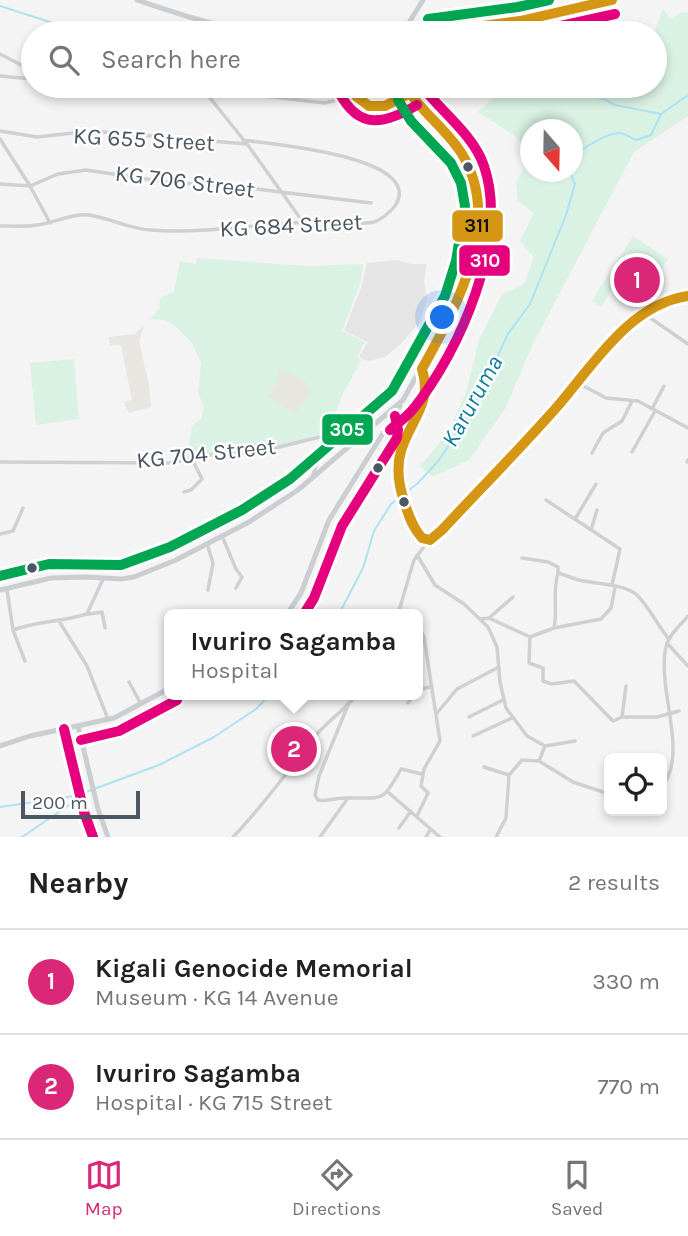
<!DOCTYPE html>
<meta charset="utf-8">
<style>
:root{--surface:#fff;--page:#f2f2f2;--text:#202124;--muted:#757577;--line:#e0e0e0;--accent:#db2777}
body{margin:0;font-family:Karla,sans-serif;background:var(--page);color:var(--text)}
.controls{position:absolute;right:21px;bottom:21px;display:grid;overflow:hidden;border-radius:10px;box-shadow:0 4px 10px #0003}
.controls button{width:63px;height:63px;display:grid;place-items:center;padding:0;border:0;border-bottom:2px solid var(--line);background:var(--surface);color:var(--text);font:35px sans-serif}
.compass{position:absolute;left:520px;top:119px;width:63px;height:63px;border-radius:50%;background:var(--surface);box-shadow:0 4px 10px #0003;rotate:160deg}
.scale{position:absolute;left:21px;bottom:18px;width:119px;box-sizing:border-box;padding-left:7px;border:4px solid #4a5661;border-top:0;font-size:19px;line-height:24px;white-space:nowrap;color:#4a5661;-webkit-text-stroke:5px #fff;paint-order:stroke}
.you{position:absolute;left:443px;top:318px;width:24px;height:24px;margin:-18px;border:5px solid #fff;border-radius:50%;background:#1a73e8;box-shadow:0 0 0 10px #1a73e833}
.badge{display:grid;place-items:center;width:46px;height:46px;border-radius:50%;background:var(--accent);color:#fff;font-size:23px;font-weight:700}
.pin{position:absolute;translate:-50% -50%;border:4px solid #fff;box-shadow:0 2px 7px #0006}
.popup{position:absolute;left:164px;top:609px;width:259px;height:91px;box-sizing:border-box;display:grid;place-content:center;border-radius:10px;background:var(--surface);filter:drop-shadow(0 2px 5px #0005);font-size:23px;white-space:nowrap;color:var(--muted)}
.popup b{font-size:26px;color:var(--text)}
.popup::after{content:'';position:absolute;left:50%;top:100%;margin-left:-14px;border:14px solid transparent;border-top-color:var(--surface)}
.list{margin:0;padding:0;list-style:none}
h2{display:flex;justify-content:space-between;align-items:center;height:91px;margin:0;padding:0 28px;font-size:30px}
h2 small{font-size:23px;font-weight:400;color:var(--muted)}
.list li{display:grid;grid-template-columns:46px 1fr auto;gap:21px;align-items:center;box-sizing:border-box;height:105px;padding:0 28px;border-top:2px solid var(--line)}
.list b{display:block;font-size:26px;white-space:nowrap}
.list p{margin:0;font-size:23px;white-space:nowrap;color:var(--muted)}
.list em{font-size:23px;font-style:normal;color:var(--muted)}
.icon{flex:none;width:38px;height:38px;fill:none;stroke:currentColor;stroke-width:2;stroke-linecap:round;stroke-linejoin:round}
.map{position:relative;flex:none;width:688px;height:837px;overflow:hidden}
.search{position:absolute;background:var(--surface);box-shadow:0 4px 10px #0003;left:21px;right:21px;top:21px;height:77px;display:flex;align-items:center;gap:18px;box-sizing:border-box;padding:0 24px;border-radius:38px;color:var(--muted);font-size:26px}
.sheet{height:301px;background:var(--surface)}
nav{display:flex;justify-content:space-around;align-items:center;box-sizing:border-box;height:98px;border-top:2px solid var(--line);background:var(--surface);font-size:19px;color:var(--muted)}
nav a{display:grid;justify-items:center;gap:4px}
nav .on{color:var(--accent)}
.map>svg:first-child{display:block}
.education{fill:#e6e5e6}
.green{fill:#d9f2e3;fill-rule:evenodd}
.sand{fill:#e7e6e1}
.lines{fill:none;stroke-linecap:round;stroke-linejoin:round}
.stream{stroke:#aee2f0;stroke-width:2}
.minor{stroke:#ced0d2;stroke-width:3.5}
.major{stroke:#caced1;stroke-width:5}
.major-bridge{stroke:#caced1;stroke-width:5}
.bus-1-casing{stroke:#fff;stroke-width:16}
.bus-2-casing{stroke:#fff;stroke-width:16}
.bus-3-casing{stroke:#fff;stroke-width:16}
.bus-1{stroke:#d49613;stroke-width:10}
.bus-2{stroke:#e5007d;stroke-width:10}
.bus-3{stroke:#00a651;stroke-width:10}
.bus-dot{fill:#4a5661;stroke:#fff;stroke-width:2.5}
.labels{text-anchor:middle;stroke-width:5;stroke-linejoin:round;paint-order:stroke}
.street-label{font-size:23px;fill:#4a5661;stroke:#fff}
.water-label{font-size:24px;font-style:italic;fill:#0c7c9b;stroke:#fff}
.line-badge{stroke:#fff;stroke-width:2.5}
.badge-label{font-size:19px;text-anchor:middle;font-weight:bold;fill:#fff}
.pale-badge-label{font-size:19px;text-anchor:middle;font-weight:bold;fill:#111}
</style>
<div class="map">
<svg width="688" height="837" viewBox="0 0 688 837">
<rect width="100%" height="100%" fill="#f4f4f4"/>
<path class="education" d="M 397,260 L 411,264 L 427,264 L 424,281 L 427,298 L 420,321 L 404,341 L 385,357 L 368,361 L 359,357 L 368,342 L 344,331 L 361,288 L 367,263 Z"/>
<path class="green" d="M 663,9 L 671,19 L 682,12 L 688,13 L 688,116 L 634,152 L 533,344 L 505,409 L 469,460 L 433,477 L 420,466 L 448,433 L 466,393 L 479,340 L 502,294 L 524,284 L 534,257 L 520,241 L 534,213 L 518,201 L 516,183 L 525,165 L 525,149 L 517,137 L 478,112 L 493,98 L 491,90 L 452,86 L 655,86 L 654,33 ZM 530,130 L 572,130 L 572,172 L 530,172 Z
M 633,236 L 668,259 L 656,277 L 630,261 L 601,307 L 592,301 Z
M 197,258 L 306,266 L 364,264 L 360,284 L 342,331 L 365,342 L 357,357 L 361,360 L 342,396 L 329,431 L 261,454 L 222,456 L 214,453 L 187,459 L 192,426 L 201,419 L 204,407 L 198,393 L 201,363 L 192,343 L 174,325 L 164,320 L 150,319 L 159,309 L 160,298 L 174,292 L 180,261 L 196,264 ZM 278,380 L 312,390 L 298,411 L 269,393 Z
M 74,359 L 79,419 L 36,425 L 30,363 Z"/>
<path class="sand" d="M 145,324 L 139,341 L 149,386 L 151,407 L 129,413 L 124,402 L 132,400 L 121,345 L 110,345 L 109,337 L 135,334 Z
M 283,371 L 304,381 L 312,390 L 298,411 L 293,412 L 270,397 L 269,394 L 278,380 L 279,372 Z"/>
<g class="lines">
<path class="stream" d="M 0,6 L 53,23 L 75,33
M 490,86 L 507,86
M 534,86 L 565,89 L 604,99 L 615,105 L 661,114 L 688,95
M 572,159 C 580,149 607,133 619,133 C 624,133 632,138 636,140 L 651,135 L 661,114
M 339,614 L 363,568 L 374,531 L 391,504 L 418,483 L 439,460 L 473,409 L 508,334 L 530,304 L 566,215 L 575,184 L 570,172
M 0,807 L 75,796 L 159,765 L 214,737 L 256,709 L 270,695
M 22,837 L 87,793"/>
<path class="minor" d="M 0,54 L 33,71
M 0,76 L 33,79
M 196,86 L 245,94 L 325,103 L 355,95
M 202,88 L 247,144 L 303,222
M 0,131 L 37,137 L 91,131 L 247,144
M 0,139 L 30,186 L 50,223
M 0,184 L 30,186 L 58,174 L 86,170 L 173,183 L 223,185 L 371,203
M 0,226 C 12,226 25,227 37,225 C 54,223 72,213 89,215 C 110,218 129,229 151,230 C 204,234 257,224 310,222 C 327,221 358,226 374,222 C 381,220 390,212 395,206 C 427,156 268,144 243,140
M 646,315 L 688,344
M 578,383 L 606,398 L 638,401 L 688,428
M 652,409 L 664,386
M 632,452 L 655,411
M 592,453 L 603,433 L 622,421 L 632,401
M 0,462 L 170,463 L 216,454 L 255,453 L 328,435 L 312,477
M 687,462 L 688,460
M 184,492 L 191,490 L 202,479 L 192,459
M 546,500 L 620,549 L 612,585
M 575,519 L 596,484
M 591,530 L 597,510
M 0,534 L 13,531 L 23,508
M 222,536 L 236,569 L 242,577 L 236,588
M 207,544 L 213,563 L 208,590
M 417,555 L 435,585 L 464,604 L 488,627 L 497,647 L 500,682 L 506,708 L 527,736 L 545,746 L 539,761
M 522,558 L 548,562 L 558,567 L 558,573 C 565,575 572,578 579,580 C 595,584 625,584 637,595 C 650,608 657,625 669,639
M 7,590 L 13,630 L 25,661
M 89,614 L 102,612 L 105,628
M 398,614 L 414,560 L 429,540
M 489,618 L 513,597
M 481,619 L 489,618 L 530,637 L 554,628 L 601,619 L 611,608 L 615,588
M 59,621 L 87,666 L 108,719
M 554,628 C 558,609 552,592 558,573
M 13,630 C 36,621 62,622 87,614 L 103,579
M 530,637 L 529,663 L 543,668 L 543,681 L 551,684 L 574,681 L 613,721 L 622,717 L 657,717 L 679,711
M 667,643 L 688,666
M 129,682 L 141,704
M 418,690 L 430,687
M 298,698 L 302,695
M 408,703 L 414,695
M 348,705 L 319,776 L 315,795 L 318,800 C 327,802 335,798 345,798 C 383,797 381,805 401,769 L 422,774
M 437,713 L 457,689 L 499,667
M 469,717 L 503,700
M 622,717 L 626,686
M 473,736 L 512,718
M 545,746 L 575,741
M 484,767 L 509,775
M 662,787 C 688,754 659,695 665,652 C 667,636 678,628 688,616
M 389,793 L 440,837
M 417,816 L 428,793 L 421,786 L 424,769 L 440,741 L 424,637 L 418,627
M 399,828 L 411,811
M 233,837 C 264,805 289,769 317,734 C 329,720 345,710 356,695
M 320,837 L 348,798
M 426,837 L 430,830
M 496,837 L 506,818 L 509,775 L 522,760 L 539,761 L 573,782 L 609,794"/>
<path class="major" d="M 137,0 C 179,14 222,29 267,33
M 410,21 L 423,0
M 391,33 L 421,33
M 430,33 L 520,21 L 612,0
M 351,86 C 364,119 387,107 410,93
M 422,369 C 436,399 409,424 401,451 C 396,469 399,488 405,505 C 409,517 413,530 422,538 L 430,540 L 442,530 L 556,408 L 615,336 L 659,305 L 675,298 L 688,296
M 0,590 L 51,578 L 85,577 L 122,579 L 134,577 L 176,560 L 249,522 L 298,490 L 403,400 L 458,302 L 470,264 L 479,206 L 474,179 L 463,155 L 422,112 L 407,86
M 287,614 L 301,593 L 329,520 L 400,406
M 78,726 L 98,809 L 108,837
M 0,746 L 30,736 L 114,718 L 170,688"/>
<path class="major-bridge" d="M 405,33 L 410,21"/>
<defs>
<path id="bus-1" d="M 430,33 L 520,21 L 612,0
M 351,86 L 356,96 L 369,106 L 385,106 L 410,93
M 410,93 C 425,115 448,131 462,154 C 504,223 456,307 422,369
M 422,369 C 433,404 410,420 401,451 C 396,468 399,487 405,504 C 409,517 413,528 422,538 L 430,540 L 442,530 C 480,489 519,450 556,408 C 593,366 628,305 688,296"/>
<path id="bus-2" d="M 529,33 L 615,14
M 339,92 C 359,131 385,124 417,105
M 390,430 C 398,423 407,417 414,408 C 460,351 509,239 484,166 C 473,134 441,112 422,86
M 304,614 L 314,598 L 342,526 L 397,438 L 398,430 L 395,416
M 64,729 L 84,812 L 93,837
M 81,740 L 119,731 L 177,700"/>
<path id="bus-3" d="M 428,19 L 518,7 L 549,0
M 0,576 L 49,564 L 121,565 L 170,547 L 242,510 L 290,479 L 392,391 L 445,296 L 456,261 L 465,206 L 461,183 L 451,163 L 411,121 L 398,100"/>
</defs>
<use href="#bus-1" class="bus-1-casing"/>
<use href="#bus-2" class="bus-2-casing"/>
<use href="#bus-3" class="bus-3-casing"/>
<use href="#bus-1" class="bus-1"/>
<use href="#bus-2" class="bus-2"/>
<use href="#bus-3" class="bus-3"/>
</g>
<g class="bus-dot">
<circle cx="468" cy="167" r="6"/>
<circle cx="378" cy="468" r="6"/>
<circle cx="404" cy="502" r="6"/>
<circle cx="32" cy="568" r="6"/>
</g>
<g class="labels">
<g class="street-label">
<text transform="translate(144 139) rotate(3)" y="8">KG 655 Street</text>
<text transform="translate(185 181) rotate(7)" y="8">KG 706 Street</text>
<text transform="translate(291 225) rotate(-3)" y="8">KG 684 Street</text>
<text transform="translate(206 453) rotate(-6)" y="8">KG 704 Street</text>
</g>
<g class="water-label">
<text transform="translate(472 401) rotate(-61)" y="8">Karuruma</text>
</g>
</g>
<g class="line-badge">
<rect x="451" y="209" width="53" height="34" rx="7" fill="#d49613"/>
<rect x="458" y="244" width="53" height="33" rx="7" fill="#e5007d"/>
<rect x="321" y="413" width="53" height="33" rx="7" fill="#00a651"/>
</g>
<g class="badge-label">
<text x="485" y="267">310</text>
<text x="347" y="436">305</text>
</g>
<g class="pale-badge-label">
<text x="477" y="232">311</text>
</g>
</svg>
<div class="controls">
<button><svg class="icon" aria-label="locate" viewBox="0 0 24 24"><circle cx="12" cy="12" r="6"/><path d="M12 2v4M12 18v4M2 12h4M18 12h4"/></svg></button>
</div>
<svg class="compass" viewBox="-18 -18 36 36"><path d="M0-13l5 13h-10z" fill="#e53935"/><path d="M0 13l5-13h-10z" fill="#757577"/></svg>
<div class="scale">200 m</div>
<div class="you"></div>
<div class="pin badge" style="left:637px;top:280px">1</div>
<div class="pin badge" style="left:294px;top:749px">2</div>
<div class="popup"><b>Ivuriro Sagamba</b>Hospital</div>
<div class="search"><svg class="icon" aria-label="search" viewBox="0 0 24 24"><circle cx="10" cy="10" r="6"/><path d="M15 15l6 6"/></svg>Search here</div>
</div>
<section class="sheet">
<h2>Nearby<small>2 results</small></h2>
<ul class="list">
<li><span class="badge">1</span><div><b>Kigali Genocide Memorial</b><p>Museum · KG 14 Avenue</p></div><em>330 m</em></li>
<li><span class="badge">2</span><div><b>Ivuriro Sagamba</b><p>Hospital · KG 715 Street</p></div><em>770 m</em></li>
</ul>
</section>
<nav>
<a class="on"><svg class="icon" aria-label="map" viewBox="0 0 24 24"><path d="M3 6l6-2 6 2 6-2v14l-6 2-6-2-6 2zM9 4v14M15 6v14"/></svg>Map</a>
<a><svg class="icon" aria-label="directions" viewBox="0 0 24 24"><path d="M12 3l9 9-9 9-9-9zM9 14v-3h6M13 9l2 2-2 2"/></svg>Directions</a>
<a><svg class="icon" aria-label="saved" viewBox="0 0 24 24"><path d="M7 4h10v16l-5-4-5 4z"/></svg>Saved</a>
</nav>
